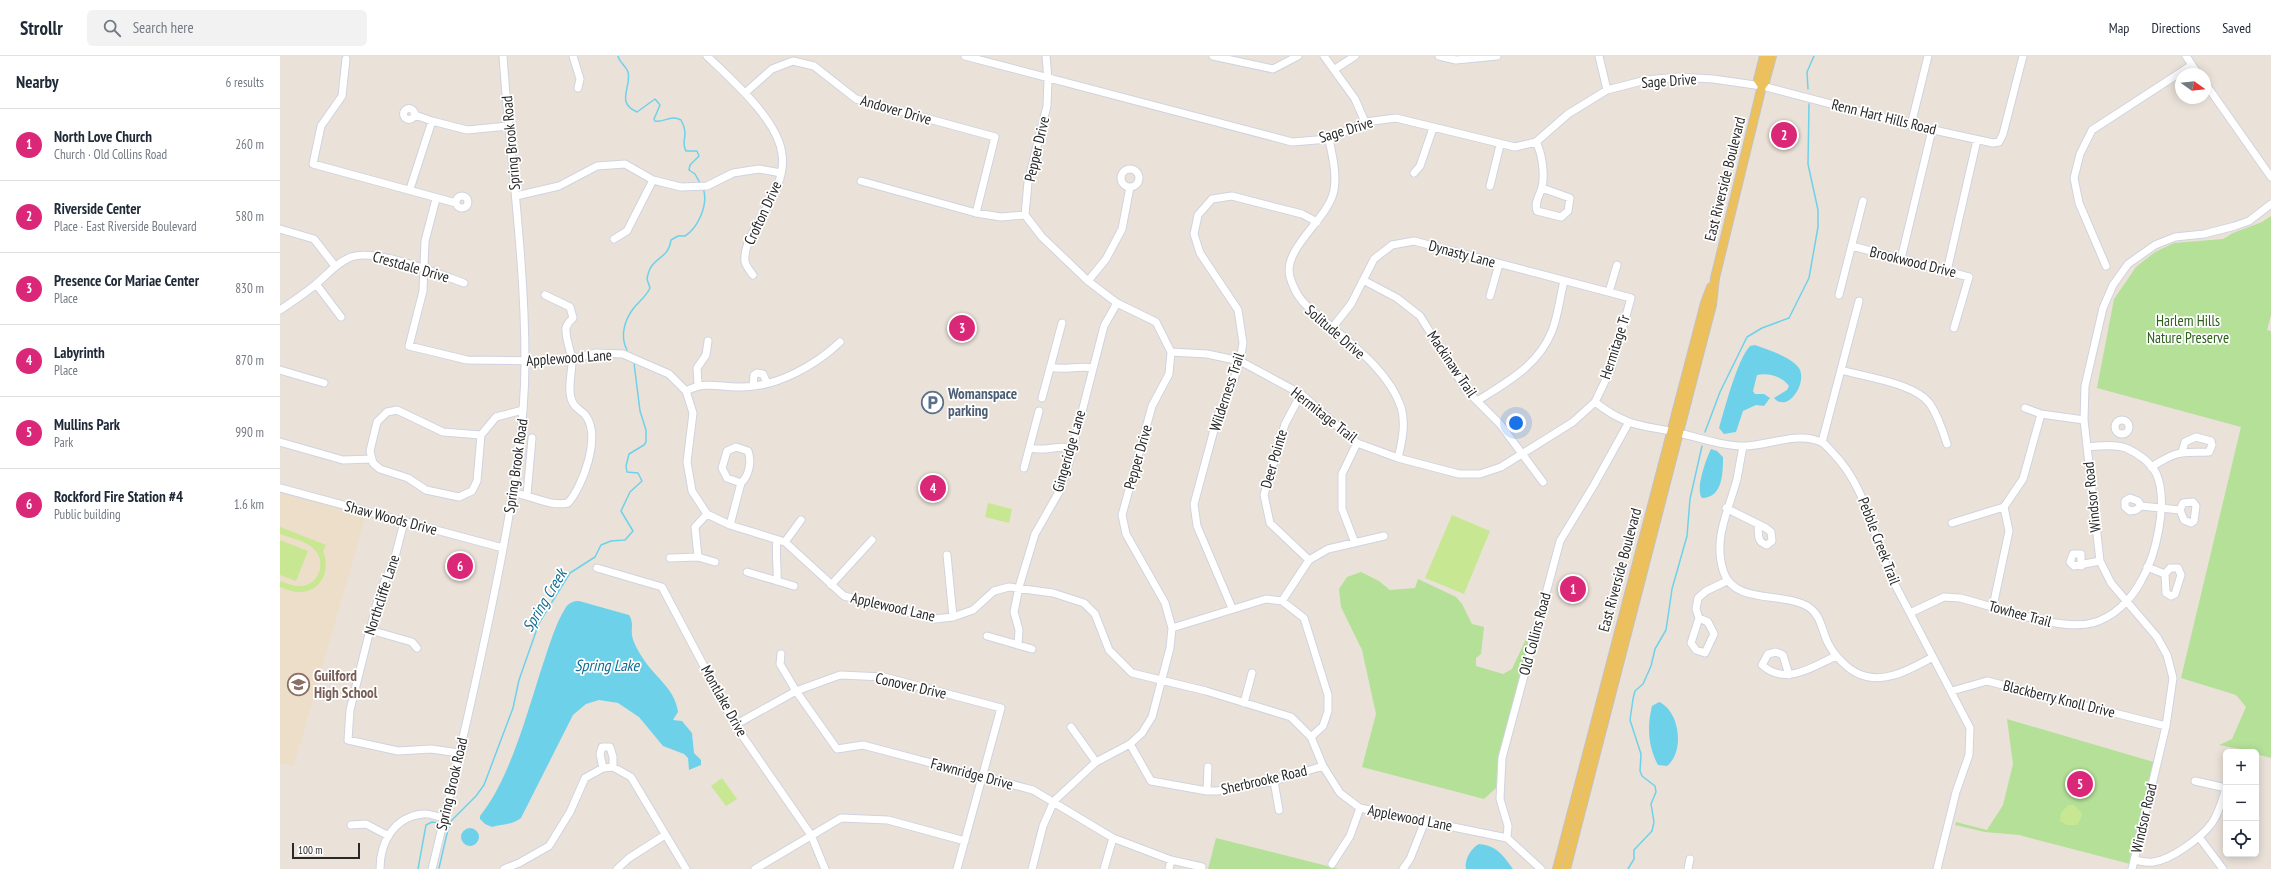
<!DOCTYPE html>
<meta charset="utf-8">
<style>
:root{--surface:#fff;--page:#f2f2f3;--text:#1f2937;--muted:#747a83;--line:#e0e1e3;--accent:#db2777}
body{margin:0;font-family:"PT Sans Narrow",sans-serif;background:var(--page);color:var(--text)}
.controls{position:absolute;right:12px;bottom:12px;display:grid;overflow:hidden;border-radius:6px;box-shadow:0 2px 10px #0003}
.controls button{width:36px;height:36px;display:grid;place-items:center;padding:0;border:0;border-bottom:1px solid var(--line);background:var(--surface);color:var(--text);font:20px sans-serif}
.compass{position:absolute;left:1895px;top:12px;width:36px;height:36px;border-radius:50%;background:var(--surface);box-shadow:0 2px 10px #0003;rotate:105deg}
.scale{position:absolute;left:12px;bottom:10px;width:68px;box-sizing:border-box;padding-left:4px;border:2px solid #282828;border-top:0;font-size:11px;line-height:14px;white-space:nowrap;color:#282828;-webkit-text-stroke:3px #fff;paint-order:stroke}
.you{position:absolute;left:1236px;top:367px;width:14px;height:14px;margin:-10px;border:3px solid #fff;border-radius:50%;background:#1a73e8;box-shadow:0 0 0 6px #1a73e833}
.badge{display:grid;place-items:center;width:26px;height:26px;border-radius:50%;background:var(--accent);color:#fff;font-size:13px;font-weight:700}
.pin{position:absolute;translate:-50% -50%;border:2px solid #fff;box-shadow:0 1px 4px #0006}
.list{margin:0;padding:0;list-style:none}
h2{display:flex;justify-content:space-between;align-items:center;height:52px;margin:0;padding:0 16px;font-size:17px}
h2 small{font-size:13px;font-weight:400;color:var(--muted)}
.list li{display:grid;grid-template-columns:26px 1fr auto;gap:12px;align-items:center;box-sizing:border-box;height:72px;padding:0 16px;border-top:1px solid var(--line)}
.list b{display:block;font-size:15px;white-space:nowrap}
.list p{margin:0;font-size:13px;white-space:nowrap;color:var(--muted)}
.list em{font-size:13px;font-style:normal;color:var(--muted)}
.icon{flex:none;width:22px;height:22px;fill:none;stroke:currentColor;stroke-width:2;stroke-linecap:round;stroke-linejoin:round}
.map{position:relative;flex:none;width:1991px;height:813px;overflow:hidden}
header{display:flex;align-items:center;gap:24px;box-sizing:border-box;height:56px;padding:0 20px;background:var(--surface);border-bottom:1px solid var(--line)}
header strong{font-size:19px}
nav{display:flex;gap:22px;margin-inline-start:auto;font-size:14px}
.search{width:280px;height:36px;background:var(--page);display:flex;align-items:center;gap:10px;box-sizing:border-box;padding:0 14px;border-radius:6px;color:var(--muted);font-size:15px}
main{display:flex}
aside{flex:1;background:var(--surface)}
.map>svg:first-child{display:block}
.education{fill:#ecdec9}
.green{fill:#b4e097}
.pitch{fill:#c8e792}
.water{fill:#6ed1ea}
.lines{fill:none;stroke-linecap:round;stroke-linejoin:round}
.stream{stroke:#6ed1ea;stroke-width:1.5}
.minor-casing{stroke:#cfd3e0;stroke-width:9}
.major-casing{stroke:#c3c3c3;stroke-width:10}
.minor{stroke:#fff;stroke-width:7}
.major{stroke:#ecc15d;stroke-width:8}
.labels{text-anchor:middle;stroke-width:3.5;stroke-linejoin:round;paint-order:stroke}
.street-label{font-size:15px;fill:#282828;stroke:#fff}
.park-label{font-size:15px;fill:#2e611b;stroke:#fff}
.service-label{font-size:15px;font-weight:bold;fill:#4e5e75;stroke:#fff;text-anchor:start}
.education-label{font-size:15px;font-weight:bold;fill:#785e54;stroke:#fff;text-anchor:start}
.water-label{font-size:16px;font-style:italic;fill:#116e92;stroke:#fff}
</style>
<header>
<strong>Strollr</strong>
<div class="search"><svg class="icon" aria-label="search" viewBox="0 0 24 24"><circle cx="10" cy="10" r="6"/><path d="M15 15l6 6"/></svg>Search here</div>
<nav><a>Map</a><a>Directions</a><a>Saved</a></nav>
</header>
<main>
<aside>
<h2>Nearby<small>6 results</small></h2>
<ul class="list">
<li><span class="badge">1</span><div><b>North Love Church</b><p>Church · Old Collins Road</p></div><em>260 m</em></li>
<li><span class="badge">2</span><div><b>Riverside Center</b><p>Place · East Riverside Boulevard</p></div><em>580 m</em></li>
<li><span class="badge">3</span><div><b>Presence Cor Mariae Center</b><p>Place</p></div><em>830 m</em></li>
<li><span class="badge">4</span><div><b>Labyrinth</b><p>Place</p></div><em>870 m</em></li>
<li><span class="badge">5</span><div><b>Mullins Park</b><p>Park</p></div><em>990 m</em></li>
<li><span class="badge">6</span><div><b>Rockford Fire Station #4</b><p>Public building</p></div><em>1.6 km</em></li>
</ul>
</aside>
<div class="map">
<svg width="1991" height="813" viewBox="0 0 1991 813">
<rect width="100%" height="100%" fill="#eae2d9"/>
<path class="education" d="M 0,437 L 86,459 L 14,710 L 0,707 Z"/>
<path class="green" d="M 1991,160 L 1991,259 L 1987,274 L 1991,275 L 1991,702 L 1976,698 L 1976,696 L 1939,689 L 1952,683 L 1966,651 L 1956,639 L 1901,622 L 1961,371 L 1817,332 L 1834,243 L 1856,211 L 1875,196 L 1894,187 L 1943,183 L 1953,177 L 1982,166 Z
M 1081,516 L 1099,525 L 1110,534 L 1135,532 L 1138,523 L 1176,541 L 1182,548 L 1192,568 L 1204,571 L 1201,598 L 1196,602 L 1196,610 L 1223,618 L 1232,613 L 1246,583 L 1252,584 L 1223,694 L 1216,732 L 1204,743 L 1082,711 L 1096,658 L 1082,594 L 1061,551 L 1059,533 L 1067,521 Z
M 1727,663 L 1877,707 L 1850,808 L 1739,779 L 1705,776 L 1675,769 L 1676,766 L 1707,774 L 1723,749 L 1733,708 Z
M 936,782 L 1059,813 L 928,813 Z"/>
<path class="pitch" d="M 708,447 L 732,453 L 729,467 L 705,461 Z
M 1172,459 L 1210,475 L 1184,538 L 1145,522 Z
M 0,471 L 46,489 L 43,495 C 51,514 41,537 18,536 C 12,536 6,533 0,531 L 0,525 C 7,527 14,531 21,530 C 39,529 47,506 34,493 C 26,485 11,482 0,478 Z
M 0,484 L 28,495 L 16,525 L 0,519 Z
M 442,722 L 457,743 L 446,750 L 431,730 Z
M 1788,749 L 1794,749 L 1802,757 L 1801,762 L 1797,769 L 1787,769 L 1780,765 L 1781,757 Z"/>
<path class="water" d="M 1475,289 C 1488,294 1510,300 1519,312 C 1528,326 1508,358 1494,342 L 1507,334 L 1509,330 C 1503,321 1488,316 1477,319 L 1473,335 L 1475,338 L 1484,338 L 1490,342 L 1484,350 L 1476,349 L 1463,355 L 1456,376 L 1444,378 L 1439,372 C 1445,352 1457,304 1470,290 Z
M 1431,393 L 1437,395 L 1443,401 C 1443,416 1443,442 1422,442 C 1415,434 1426,403 1431,393 Z
M 299,545 L 349,559 C 354,567 351,571 352,579 C 353,587 360,598 364,604 C 376,622 395,633 398,656 L 393,664 L 402,665 L 412,677 L 414,697 L 421,704 L 421,709 L 409,714 L 408,702 L 404,698 L 383,690 L 359,661 L 338,647 L 319,644 L 306,648 L 293,659 L 241,762 C 232,769 223,768 212,771 L 205,768 L 200,763 L 200,760 C 230,723 247,657 262,611 C 269,591 275,568 286,551 C 290,546 294,545 299,545 Z
M 1379,646 C 1400,655 1405,696 1387,710 L 1378,709 C 1368,691 1367,670 1372,650 Z
M181 781a9 9 0 1 1 18 0a9 9 0 1 1-18 0Z
M 1199,788 C 1217,790 1223,799 1233,813 L 1186,813 C 1184,804 1191,792 1199,788 Z"/>
<g class="lines">
<path class="stream" d="M 338,0 C 339,6 346,10 348,16 C 352,31 335,46 357,56 L 375,43 L 380,49 L 374,63 L 375,65 C 384,67 391,58 401,64 C 410,80 400,85 406,95 L 417,95 L 419,100 L 410,109 L 409,114 L 415,118 L 420,127
M 1528,33 L 1527,16 L 1534,0
M 347,294 C 340,281 344,265 353,253 C 359,245 366,241 370,232 L 367,223 C 371,198 388,206 391,184 L 398,180 L 405,180 C 418,172 429,148 423,132
M 1425,376 L 1440,336 L 1467,281 L 1482,272 L 1509,262 L 1529,222 L 1538,171 L 1538,154 L 1528,108 L 1529,48
M 167,769 L 196,740 L 204,729 L 233,652 L 239,624 L 259,567 L 290,517 L 315,501 L 321,489 L 331,485 L 345,484 L 353,475 L 341,455 L 350,436 L 362,425 L 358,417 L 347,416 L 346,410 L 349,398 L 364,389 L 366,386 L 366,374 L 360,355 L 354,307
M 159,812 L 169,769
M 138,813 L 146,769 L 152,766 L 159,767
M 1348,813 L 1354,803 L 1354,794 L 1372,775 L 1374,766 L 1371,748 L 1376,736 L 1375,730 L 1362,720 L 1360,715 L 1361,698 L 1350,664 L 1353,643 L 1355,635 L 1363,628 L 1371,610 L 1375,593 L 1386,574 L 1392,533 L 1407,480 L 1410,443 L 1422,390"/>
<defs>
<path id="minor" d="M 293,0 L 300,23 L 298,32
M 427,0 C 451,23 498,64 502,98 C 508,139 462,173 465,206 C 466,210 470,215 473,219
M 685,0 L 1012,86 L 1049,83 L 1085,66 L 1116,62 L 1235,91 L 1256,86 L 1288,58 L 1327,34 L 1366,24 L 1398,21 L 1433,23 L 1482,30 L 1631,69 L 1713,87 L 1719,86 L 1723,78 L 1743,0
M 933,0 L 993,13 L 1018,0
M 1044,0 L 1075,43 L 1085,66
M 1159,0 L 1176,4 L 1217,0
M 1319,0 L 1327,34
M 1906,0 L 1918,18
M 66,3 L 62,40 L 41,70 L 33,108 L 176,147
M 1055,13 L 1075,0
M 1925,27 L 1991,121
M 465,37 L 492,13 L 513,5 L 534,10 L 576,43 L 715,81 L 696,157
M123.5 58a5.5 5.5 0 1 1 11 0a5.5 5.5 0 1 1-11 0Z
M 135,59 L 152,65 L 187,74 L 228,70
M 1631,69 L 1648,0
M 1049,83 C 1052,99 1057,117 1054,134 C 1049,163 1002,192 1010,221 C 1017,245 1029,252 1047,267 C 1074,290 1109,316 1121,351 C 1126,367 1122,386 1118,402
M 1256,86 C 1262,97 1265,118 1262,131 C 1260,139 1254,146 1257,155 L 1281,161 L 1288,155 L 1290,142 L 1262,132
M841 122a9 9 0 1 1 18 0a9 9 0 1 1-18 0Z
M 1134,117 L 1140,110 L 1153,72
M 581,125 L 696,157 L 721,161 L 745,159
M 1210,130 L 1220,89
M 130,133 L 152,65
M176 146a6 6 0 1 1 12 0a6 6 0 1 1-12 0Z
M 236,140 L 279,130 L 317,110 L 345,108 L 373,124 L 401,131 L 427,130 L 453,117 L 479,113 L 501,117
M 156,143 L 145,185 L 143,235 L 129,290 L 187,304 L 265,305 L 292,303 L 316,297 L 343,298 L 389,318 L 406,335 L 413,357 L 407,406 L 412,435 L 427,458 L 415,471 L 418,501
M 0,173 L 34,183 L 55,210
M 334,183 L 347,175 L 373,124
M 1572,190 L 1689,221 L 1674,272
M 1621,203 L 1652,74
M 1826,210 L 1799,147 L 1794,122 L 1800,98 L 1812,74 L 1912,9
M 1667,215 L 1697,84
M 1083,224 L 1117,242 L 1140,260 L 1186,334 L 1220,368 L 1263,426
M 808,225 L 826,203 L 842,173 L 850,131
M 36,228 L 61,261
M 1329,236 L 1337,209
M 1559,239 L 1583,145
M 1210,240 L 1219,208
M 0,254 C 12,246 24,238 35,229 C 47,219 56,207 71,201 C 96,192 159,218 184,227
M 891,296 L 927,298 L 960,305 L 1021,338 L 1077,387 L 1118,402 L 1179,418 L 1200,418 L 1221,411 L 1293,366 L 1315,346 L 1331,313 L 1351,242 L 1134,185 L 1112,189 L 1094,203 L 1071,248 L 1052,272
M 770,311 C 785,315 798,309 813,312
M 0,314 L 44,327
M 1561,314 C 1585,321 1635,327 1650,348 C 1658,360 1663,375 1667,388
M 418,328 L 417,312 L 426,299 L 428,285
M 473,330 L 474,319 L 477,317 L 483,318 L 487,327
M 406,335 C 427,324 440,332 462,331 C 497,331 536,309 560,286
M 1021,338 L 1005,368 L 984,439 L 990,467 L 1029,504
M 762,342 L 782,267
M 1197,345 C 1227,326 1258,310 1272,275 C 1278,260 1280,241 1284,225
M 1315,346 C 1325,354 1336,361 1349,366 C 1362,371 1377,372 1390,375 C 1414,380 1440,390 1465,390 C 1487,390 1521,374 1543,387 C 1546,389 1550,394 1553,397 C 1586,431 1592,476 1609,517 L 1690,672 L 1689,699 L 1676,736 L 1657,813
M 1745,352 L 1761,358 L 1804,364
M 117,354 L 163,376 L 201,379 L 197,425 L 192,435 L 179,441 L 146,434 L 128,422 L 100,413 L 93,407 L 90,395 L 97,366 L 107,356 Z
M1835 371a7 7 0 1 1 14 0a7 7 0 1 1-14 0Z
M 201,379 L 216,361 L 243,354
M 0,386 L 63,404 L 92,403
M 1542,386 L 1579,245
M 1463,390 C 1461,401 1459,412 1457,423 C 1449,454 1432,483 1444,517 C 1455,549 1506,535 1530,552 C 1541,560 1542,575 1548,587 C 1554,599 1567,613 1579,618 C 1605,629 1630,613 1653,601
M 750,392 C 764,396 777,389 791,392
M 1871,411 C 1899,394 1897,397 1929,396 L 1932,389 L 1931,385 L 1916,381 L 1905,386 L 1902,396
M 744,412 L 759,355
M 0,432 L 223,492
M 233,437 C 252,439 269,451 288,447 C 303,430 321,381 306,360 C 302,354 295,353 292,345 C 287,334 292,317 292,305 C 291,294 285,283 286,272 C 287,267 290,265 293,262 L 290,251 L 265,239
M 247,439 L 252,382
M 1861,450 L 1856,454 L 1850,455 L 1845,451 L 1845,445 L 1850,442 L 1858,445 L 1861,450 L 1900,454 L 1903,447 L 1913,446 L 1916,450 L 1914,465 L 1911,467 L 1904,464 L 1900,454
M 1446,452 L 1486,472 L 1491,476 L 1492,485 L 1487,489 C 1476,486 1479,478 1478,468
M 427,458 L 450,469 L 505,486 L 564,540 L 655,563 L 673,561 L 693,554 L 714,535 L 729,531 L 773,537 L 804,547 L 815,558 L 829,594 L 852,617 L 926,635 L 1011,661 L 1031,681 L 1043,710 L 1060,737 L 1080,752 L 1227,782 L 1261,813
M 124,466 L 115,501 L 99,539 L 90,574 L 70,654 L 68,684 L 118,695 L 151,693 L 179,697
M 1672,467 L 1724,451 L 1743,423 L 1761,358
M 450,469 L 461,427 C 469,420 472,405 468,395 L 456,391 L 447,395 L 442,412 L 447,422 L 461,427
M 497,484 C 495,498 498,511 497,525
M 505,486 L 521,464
M 1075,487 L 1062,453 L 1062,418 L 1077,387
M 667,499 L 673,561
M 390,502 L 418,501 L 435,506
M 1801,510 L 1801,498 L 1793,498 L 1790,506 L 1794,510 L 1820,505
M 1867,511 L 1885,518 L 1890,512 L 1898,512 L 1901,519 L 1895,538 L 1891,540 L 1886,537 L 1885,518
M 317,512 L 382,531 L 455,669 L 531,779 L 545,813
M 467,516 L 514,530
M 551,529 L 592,484
M 1002,545 L 1029,504 L 1048,493 L 1104,480
M 1713,550 L 1729,475 L 1724,451
M 952,552 L 917,470 L 914,448 L 938,359 L 948,340 L 960,305 L 963,287 L 958,254 L 920,197 L 914,178 L 918,159 L 932,143 L 952,140 L 1022,158 L 1037,166
M 1630,557 L 1664,541 L 1680,542 C 1713,550 1781,576 1812,567 C 1833,562 1851,544 1861,525 C 1876,500 1889,445 1876,417 C 1870,406 1857,397 1846,392 C 1834,388 1820,390 1807,391
M 1419,562 L 1428,566 L 1434,578 L 1425,597 L 1416,594 L 1411,587 L 1419,562 L 1416,553 L 1418,542 L 1426,535 L 1447,525
M 892,572 L 986,543 L 1002,545 L 1024,562 L 1048,639 L 1048,655 L 1043,670 L 1031,681
M 90,574 L 132,586 L 137,592
M 707,580 L 752,593
M 738,589 L 739,574 L 734,556 L 739,531 L 755,478 L 779,436 L 787,414 L 824,270 L 837,247
M 501,598 L 500,608 L 516,635 L 557,693 L 583,689 L 753,734 L 833,782 L 891,804 L 922,811
M 1509,619 L 1503,599 L 1496,596 L 1488,598 L 1482,609 C 1505,630 1533,611 1556,600
M 1672,635 L 1707,625 L 1886,670
M 964,647 L 972,617
M 455,669 L 516,635 L 560,619 L 604,621 L 721,652 L 677,813
M 791,671 L 816,706
M 850,688 L 871,725 L 927,735 L 937,735 L 994,725 L 1043,710
M 323,712 L 320,698 L 322,691 L 330,691 L 333,701 L 333,711
M 994,725 L 999,754
M 927,735 L 928,711
M 71,769 L 86,768 L 107,779
M 1919,781 L 1943,813
M 1227,782 L 1228,770 L 1220,743 L 1222,702 L 1280,485 L 1314,429 L 1349,366
M 1854,804 C 1860,805 1867,807 1873,806 C 1891,804 1921,782 1932,767 C 1939,757 1942,745 1946,732 L 1915,725
M 1052,808 L 1070,780 L 1080,752
M 100,813 C 100,786 114,761 143,758 C 149,757 158,761 164,762
M 152,813 C 176,714 199,615 219,514 C 232,446 245,375 245,305 C 245,203 230,102 223,0
M 224,813 L 239,807 L 269,790 L 290,756 L 305,722 L 323,712 L 333,711 L 351,721 L 406,813
M 337,813 L 349,802 L 385,779
M 475,813 L 561,762 L 608,764 L 685,785
M 752,813 L 763,770 L 774,745 L 816,706 L 850,688 L 862,677 L 872,661 L 890,592 L 892,572 L 885,547 L 846,478 L 842,459 L 872,350 L 889,318 L 891,296 L 876,266 L 837,247 L 808,225 L 762,181 L 745,159 L 748,126 L 767,50 L 768,23 L 766,0
M 824,813 L 833,782
M 889,813 L 891,804
M 1123,813 L 1130,803 L 1145,765
M 1408,813 L 1410,803
M 1852,813 L 1886,670 L 1893,622 L 1887,599 L 1877,581 L 1831,527 L 1820,505 L 1804,364 L 1805,330 L 1823,252 L 1833,229 L 1848,208 L 1875,189 L 1895,181 L 1924,178 L 1955,170 L 1969,165 L 1991,148"/>
<path id="major" d="M 1482,30 L 1478,24 L 1484,0
M 1277,813 L 1425,247 L 1431,231
M 1286,813 L 1426,272 L 1432,249 L 1435,222 L 1482,30 L 1485,26 L 1492,0"/>
</defs>
<use href="#minor" class="minor-casing"/>
<use href="#major" class="major-casing"/>
<use href="#minor" class="minor"/>
<use href="#major" class="major"/>
</g>
<defs>
<symbol id="parking-ring" viewBox="-11 -11 22 22"><circle r="9.5" fill="#fff" stroke="#5c6f8a" stroke-width="1.5"/><path d="M-3.5-5.5H1a3.5 3.5 0 0 1 0 7H-1V5.5H-3.5ZM-1-3.4V-.6H.8a1.4 1.4 0 0 0 0-2.8Z" fill="#5c6f8a"/></symbol>
<symbol id="school-ring" viewBox="-11 -11 22 22"><circle r="9.5" fill="#fff" stroke="#8d6e63" stroke-width="1.5"/><path d="M0-5L7-2L0 1L-7-2ZM-4 1L0 2.5L4 1V4Q0 6-4 4Z" fill="#8d6e63"/></symbol>
</defs>
<g fill-rule="evenodd">
<use href="#parking-ring" x="640" y="334" width="25" height="25"/>
<use href="#school-ring" x="6" y="616" width="25" height="25"/>
</g>
<g class="labels">
<g class="street-label">
<text transform="translate(1389 25) rotate(-4)" y="5">Sage Drive</text>
<text transform="translate(616 54) rotate(16)" y="5">Andover Drive</text>
<text transform="translate(1604 61) rotate(14)" y="5">Renn Hart Hills Road</text>
<text transform="translate(1066 74) rotate(-17)" y="5">Sage Drive</text>
<text transform="translate(231 87) rotate(-95)" y="5">Spring Brook Road</text>
<text transform="translate(757 93) rotate(-77)" y="5">Pepper Drive</text>
<text transform="translate(1445 123) rotate(-76)" y="5">East Riverside Boulevard</text>
<text transform="translate(483 157) rotate(-65)" y="5">Crofton Drive</text>
<text transform="translate(1182 198) rotate(15)" y="5">Dynasty Lane</text>
<text transform="translate(1633 206) rotate(14)" y="5">Brookwood Drive</text>
<text transform="translate(131 211) rotate(16)" y="5">Crestdale Drive</text>
<text transform="translate(1055 276) rotate(41)" y="5">Solitude Drive</text>
<text transform="translate(1335 291) rotate(-72)" y="5">Hermitage Tr</text>
<text transform="translate(289 302) rotate(-4)" y="5">Applewood Lane</text>
<text transform="translate(1172 308) rotate(56)" y="5">Mackinaw Trail</text>
<text transform="translate(947 336) rotate(-72)" y="5">Wilderness Trail</text>
<text transform="translate(1044 359) rotate(38)" y="5">Hermitage Trail</text>
<text transform="translate(789 395) rotate(-74)" y="5">Gingeridge Lane</text>
<text transform="translate(858 401) rotate(-74)" y="5">Pepper Drive</text>
<text transform="translate(994 403) rotate(-74)" y="5">Deer Pointe</text>
<text transform="translate(236 410) rotate(-82)" y="5">Spring Brook Road</text>
<text transform="translate(1812 441) rotate(-96)" y="5">Windsor Road</text>
<text transform="translate(111 462) rotate(15)" y="5">Shaw Woods Drive</text>
<text transform="translate(1599 485) rotate(69)" y="5">Pebble Creek Trail</text>
<text transform="translate(1340 514) rotate(-75)" y="5">East Riverside Boulevard</text>
<text transform="translate(102 539) rotate(-72)" y="5">Northcliffe Lane</text>
<text transform="translate(613 551) rotate(13)" y="5">Applewood Lane</text>
<text transform="translate(1740 558) rotate(15)" y="5">Towhee Trail</text>
<text transform="translate(1255 578) rotate(-75)" y="5">Old Collins Road</text>
<text transform="translate(631 630) rotate(13)" y="5">Conover Drive</text>
<text transform="translate(1779 643) rotate(14)" y="5">Blackberry Knoll Drive</text>
<text transform="translate(444 645) rotate(61)" y="5">Montlake Drive</text>
<text transform="translate(692 718) rotate(15)" y="5">Fawnridge Drive</text>
<text transform="translate(984 724) rotate(-13)" y="5">Sherbrooke Road</text>
<text transform="translate(172 728) rotate(-77)" y="5">Spring Brook Road</text>
<text transform="translate(1130 762) rotate(11)" y="5">Applewood Lane</text>
<text transform="translate(1864 762) rotate(-77)" y="5">Windsor Road</text>
</g>
<g class="park-label">
<text x="1908" y="270">Harlem Hills<tspan x="1908" dy="17">Nature Preserve</tspan></text>
</g>
<g class="service-label">
<text x="668" y="343">Womanspace<tspan x="668" dy="17">parking</tspan></text>
</g>
<g class="education-label">
<text x="34" y="625">Guilford<tspan x="34" dy="17">High School</tspan></text>
</g>
<g class="water-label">
<text transform="translate(264 544) rotate(-59)" y="6">Spring Creek</text>
<text x="327" y="615">Spring Lake</text>
</g>
</g>
</svg>
<div class="controls">
<button>+</button>
<button>−</button>
<button><svg class="icon" aria-label="locate" viewBox="0 0 24 24"><circle cx="12" cy="12" r="6"/><path d="M12 2v4M12 18v4M2 12h4M18 12h4"/></svg></button>
</div>
<svg class="compass" viewBox="-18 -18 36 36"><path d="M0-13l5 13h-10z" fill="#e53935"/><path d="M0 13l5-13h-10z" fill="#747a83"/></svg>
<div class="scale">100 m</div>
<div class="you"></div>
<div class="pin badge" style="left:1293px;top:533px">1</div>
<div class="pin badge" style="left:1504px;top:79px">2</div>
<div class="pin badge" style="left:682px;top:272px">3</div>
<div class="pin badge" style="left:653px;top:432px">4</div>
<div class="pin badge" style="left:1800px;top:728px">5</div>
<div class="pin badge" style="left:180px;top:510px">6</div>
</div>
</main>
